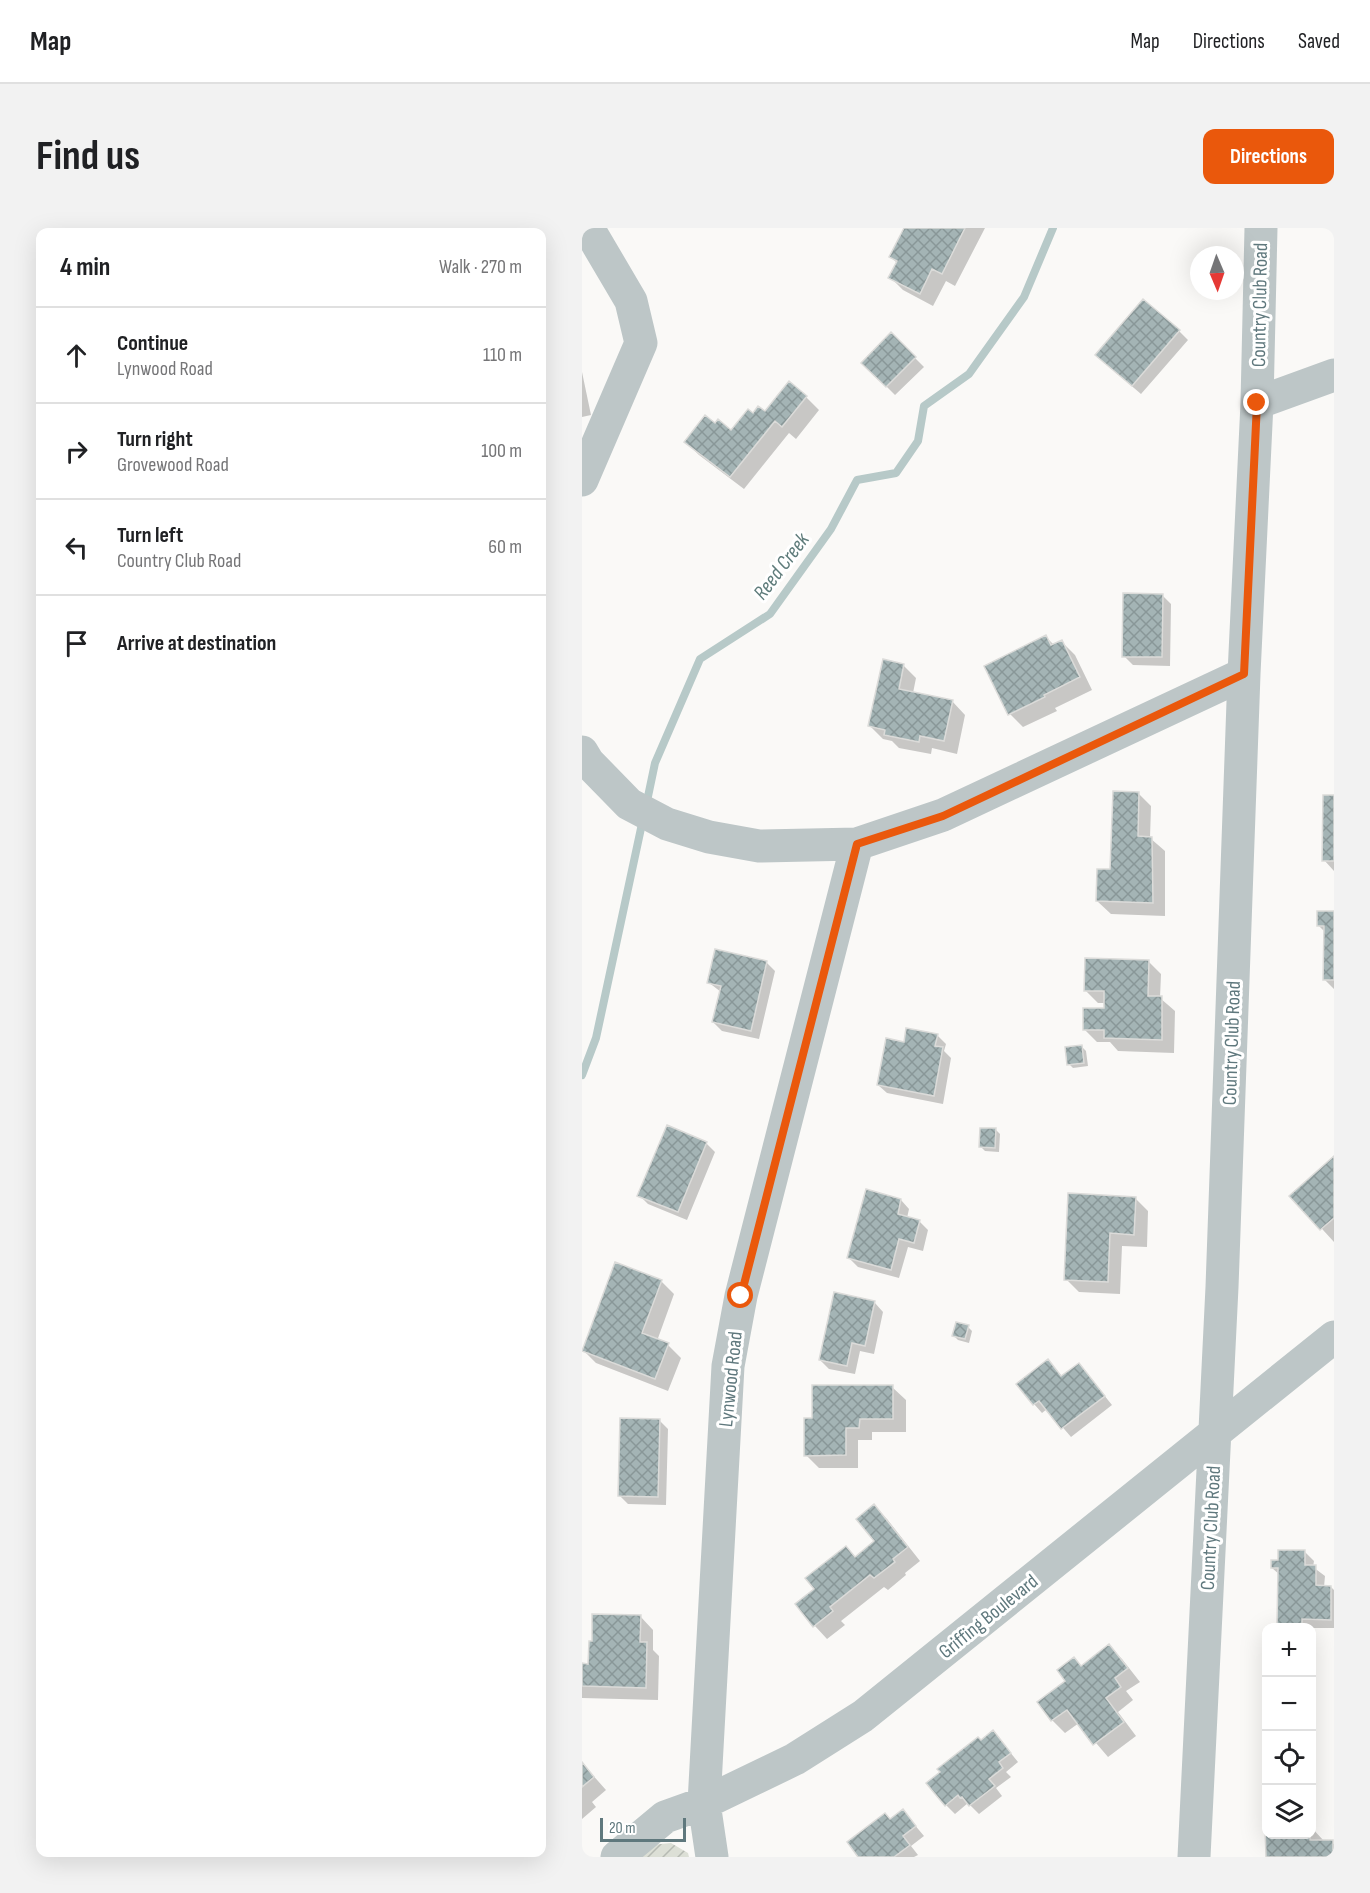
<!DOCTYPE html>
<meta charset="utf-8">
<style>
:root{--surface:#fff;--page:#f2f2f2;--text:#202124;--muted:#757577;--line:#e0e0e0;--accent:#ea580c}
body{margin:0;font-family:"Sofia Sans Condensed",sans-serif;background:var(--page);color:var(--text)}
.controls{position:absolute;right:18px;bottom:18px;display:grid;overflow:hidden;border-radius:12px;box-shadow:0 6px 24px #0002}
.controls button{width:54px;height:54px;display:grid;place-items:center;padding:0;border:0;border-bottom:2px solid var(--line);background:var(--surface);color:var(--text);font:30px sans-serif}
.compass{position:absolute;left:608px;top:18px;width:54px;height:54px;border-radius:50%;background:var(--surface);box-shadow:0 6px 24px #0002;rotate:178deg}
.scale{position:absolute;left:18px;bottom:15px;width:86px;box-sizing:border-box;padding-left:6px;border:3px solid #5f787d;border-top:0;font-size:16px;line-height:21px;white-space:nowrap;color:#5f787d;-webkit-text-stroke:4px #fff;paint-order:stroke}
.stop{position:absolute;width:18px;height:18px;margin:-14px;border:4px solid #ea580c;border-radius:50%;background:#fff}
.stop.end{background:#ea580c;border-color:#fff;box-shadow:0 2px 6px #0008}
.list{margin:0;padding:0;list-style:none}
h2{display:flex;justify-content:space-between;align-items:center;height:78px;margin:0;padding:0 24px;font-size:26px}
h2 small{font-size:20px;font-weight:400;color:var(--muted)}
.list li{display:grid;grid-template-columns:39px 1fr auto;gap:18px;align-items:center;box-sizing:border-box;height:96px;padding:0 24px;border-top:2px solid var(--line)}
.list b{display:block;font-size:22px;white-space:nowrap}
.list p{margin:0;font-size:20px;white-space:nowrap;color:var(--muted)}
.list em{font-size:20px;font-style:normal;color:var(--muted)}
.icon{flex:none;width:33px;height:33px;fill:none;stroke:currentColor;stroke-width:2;stroke-linecap:round;stroke-linejoin:round}
.map{position:relative;flex:none;width:752px;height:1629px;overflow:hidden;border-radius:12px}
header{display:flex;align-items:center;gap:36px;box-sizing:border-box;height:84px;padding:0 30px;background:var(--surface);border-bottom:2px solid var(--line)}
header strong{font-size:28px}
nav{display:flex;gap:33px;margin-inline-start:auto;font-size:21px}
.intro{display:flex;align-items:center;justify-content:space-between;box-sizing:border-box;height:144px;padding:0 36px}
h1{margin:0;font-size:42px}
.button{padding:15px 27px;border-radius:12px;background:var(--accent);color:#fff;font-size:21px;font-weight:700}
main{display:flex;gap:36px;padding:0 36px}
aside{flex:1;background:var(--surface);border-radius:12px;box-shadow:0 6px 24px #0002}
.map>svg:first-child{display:block}
.garden{fill:url(#garden-furrows)}
.shadow{fill:#0003}
.lines{fill:none;stroke-linecap:round;stroke-linejoin:round}
.stream{stroke:#b7c9c8;stroke-width:8}
.building{fill:url(#building-cross-hatch);stroke:#dbdbd9;stroke-width:1.5}
.minor{stroke:#bdc6c7;stroke-width:33}
.route{stroke:#ea580c;stroke-width:8}
.labels{text-anchor:middle;stroke-width:6;stroke-linejoin:round;paint-order:stroke}
.street-label{font-size:20px;fill:#5f787d;stroke:#fff}
.water-label{font-size:21px;font-style:italic;fill:#5f7c7b;stroke:#fff}
</style>
<header>
<strong>Map</strong>
<nav><a>Map</a><a>Directions</a><a>Saved</a></nav>
</header>
<div class="intro"><h1>Find us</h1><a class="button">Directions</a></div>
<main>
<aside>
<h2>4 min<small>Walk · 270 m</small></h2>
<ul class="list">
<li><svg class="icon" aria-label="ahead" viewBox="0 0 24 24"><path d="M12 20V5M6 11l6-6 6 6"/></svg><div><b>Continue</b><p>Lynwood Road</p></div><em>110 m</em></li>
<li><svg class="icon" aria-label="right" viewBox="0 0 24 24"><path d="M7 20v-9h11M14 6l5 5-5 5"/></svg><div><b>Turn right</b><p>Grovewood Road</p></div><em>100 m</em></li>
<li><svg class="icon" aria-label="left" viewBox="0 0 24 24"><path d="M17 20v-9H6M10 6l-5 5 5 5"/></svg><div><b>Turn left</b><p>Country Club Road</p></div><em>60 m</em></li>
<li><svg class="icon" aria-label="arrive" viewBox="0 0 24 24"><path d="M6 21V4h12l-3 4 3 4H6"/></svg><div><b>Arrive at destination</b></div></li>
</ul>
</aside>
<div class="map">
<svg width="752" height="1629" viewBox="0 0 752 1629">
<defs>
<pattern id="garden-furrows" width="10" height="10" patternUnits="userSpaceOnUse" patternTransform="scale(1.5)"><rect width="10" height="10" fill="#dcdfd6"/><path d="M-1 1l2-2M0 10L10 0M9 11l2-2" fill="none" stroke="#b6bab3"/></pattern>
<pattern id="building-cross-hatch" width="8" height="8" patternUnits="userSpaceOnUse" patternTransform="scale(1.5)"><rect width="8" height="8" fill="#a4b4b5"/><path d="M0 0l8 8M0 8l8-8" fill="none" stroke="#899798"/></pattern>
</defs>
<rect width="100%" height="100%" fill="#faf9f7"/>
<path class="garden" d="M 89,1615 L 106,1625 L 107,1629 L 54,1629 L 69,1617 Z"/>
<path class="shadow" d="M 324,0 L 403,0 L 373,58 L 364,53 L 351,78 L 321,62 L 308,49 L 315,35 L 309,29 Z
M 597,103 L 606,112 L 559,166 L 524,136 Z
M 309,106 L 342,139 L 313,167 L 281,135 Z
M 0,144 L 9,187 L 0,189 Z
M 224,169 L 237,182 L 214,211 L 207,205 L 162,261 L 117,227 L 104,214 L 133,197 L 150,204 L 171,187 L 183,185 Z
M 580,367 L 589,376 L 588,438 L 551,437 L 542,428 Z
M 464,409 L 472,417 L 480,414 L 493,427 L 510,462 L 473,480 L 475,483 L 441,499 L 428,486 L 404,438 Z
M 321,437 L 334,450 L 331,465 L 370,473 L 383,487 L 375,526 L 350,520 L 349,526 L 317,520 L 310,513 L 301,511 L 288,498 Z
M 556,565 L 569,578 L 568,610 L 583,623 L 583,688 L 529,686 L 515,673 L 530,643 Z
M 742,569 L 752,569 L 752,643 L 742,632 Z
M 736,684 L 752,684 L 752,761 L 743,752 L 743,704 L 736,697 Z
M 566,733 L 579,746 L 578,770 L 593,783 L 592,825 L 536,823 L 528,814 L 515,814 L 502,801 L 523,781 L 523,775 L 516,775 L 503,762 Z
M 184,734 L 193,743 L 177,811 L 140,803 L 131,794 L 139,764 L 126,754 Z
M 355,807 L 364,816 L 362,823 L 369,830 L 361,876 L 305,865 L 296,857 L 323,815 Z
M 500,819 L 504,823 L 506,838 L 491,840 L 487,836 Z
M 414,902 L 418,906 L 417,924 L 403,923 L 399,919 Z
M 124,915 L 133,924 L 105,992 L 66,976 L 57,967 Z
M 752,930 L 752,1014 L 710,968 Z
M 553,970 L 566,983 L 565,1019 L 540,1018 L 538,1066 L 497,1064 L 484,1051 Z
M 319,972 L 327,981 L 325,990 L 337,993 L 346,1002 L 341,1023 L 326,1019 L 317,1050 L 276,1039 L 267,1030 Z
M 79,1053 L 92,1066 L 75,1113 L 86,1117 L 99,1130 L 86,1163 L 14,1135 L 1,1122 Z
M 293,1075 L 301,1084 L 292,1126 L 278,1123 L 273,1146 L 247,1141 L 238,1132 Z
M 386,1099 L 390,1103 L 387,1115 L 376,1112 L 372,1108 Z
M 466,1133 L 481,1149 L 505,1146 L 530,1177 L 489,1209 L 465,1181 L 460,1185 L 452,1176 Z
M 310,1159 L 324,1172 L 324,1204 L 290,1204 L 290,1212 L 276,1212 L 276,1240 L 237,1240 L 224,1227 L 232,1191 Z
M 77,1192 L 86,1201 L 84,1277 L 46,1276 L 37,1267 Z
M 292,1278 L 305,1291 L 338,1333 L 323,1345 L 324,1347 L 306,1362 L 302,1359 L 259,1393 L 263,1397 L 245,1411 L 233,1398 L 274,1330 L 294,1314 Z
M 723,1324 L 732,1333 L 731,1339 L 743,1348 L 742,1359 L 749,1359 L 752,1362 L 752,1400 L 700,1400 L 696,1396 L 698,1347 L 690,1340 L 698,1334 Z
M 58,1388 L 71,1402 L 71,1422 L 77,1428 L 76,1472 L 0,1470 L 0,1437 L 8,1437 Z
M 527,1418 L 540,1431 L 558,1454 L 544,1463 L 551,1472 L 536,1484 L 554,1508 L 526,1529 L 497,1495 L 483,1505 L 470,1492 L 492,1431 L 500,1439 Z
M 399,1513 L 419,1513 L 436,1534 L 424,1544 L 429,1549 L 414,1560 L 420,1568 L 397,1586 L 386,1575 L 373,1586 L 364,1577 Z
M 0,1535 L 24,1562 L 10,1574 L 14,1579 L 0,1591 Z
M 321,1583 L 342,1608 L 329,1618 L 336,1627 L 332,1629 L 278,1629 L 308,1592 Z
M 730,1600 L 741,1612 L 752,1616 L 752,1629 L 685,1629 L 685,1606 L 730,1606 Z"/>
<g class="lines">
<path class="stream" d="M 64,578 L 73,535 L 118,431 L 188,386 L 249,301 L 275,252 L 314,245 L 336,213 L 342,178 L 387,146 L 442,69 L 471,0
M 0,847 L 14,810 L 61,591"/>
</g>
<path class="building" d="M 322,0 L 383,0 L 360,46 L 350,41 L 338,66 L 306,50 L 315,33 L 307,29 Z
M 561,71 L 598,102 L 550,158 L 513,127 Z
M 309,104 L 334,129 L 304,159 L 279,135 Z
M 207,153 L 225,168 L 200,199 L 193,193 L 148,249 L 102,214 L 123,187 L 133,195 L 136,191 L 149,202 L 166,181 L 171,185 L 176,178 L 183,183 Z
M 541,365 L 581,366 L 580,429 L 540,429 Z
M 464,407 L 469,417 L 480,412 L 498,449 L 462,467 L 463,469 L 426,487 L 402,438 Z
M 301,431 L 322,436 L 317,461 L 371,472 L 362,513 L 338,508 L 337,514 L 302,507 L 303,502 L 286,498 Z
M 531,563 L 557,564 L 556,608 L 570,609 L 571,675 L 514,673 L 515,641 L 528,641 Z
M 741,567 L 752,567 L 752,633 L 740,633 Z
M 735,683 L 752,683 L 752,752 L 741,752 L 742,698 L 735,698 Z
M 133,721 L 185,733 L 169,803 L 130,794 L 139,758 L 125,755 Z
M 503,730 L 567,732 L 566,768 L 580,768 L 580,812 L 522,810 L 522,802 L 501,802 L 501,780 L 522,780 L 522,763 L 502,763 Z
M 324,800 L 356,806 L 353,818 L 361,819 L 352,868 L 295,857 L 304,810 L 322,814 Z
M 500,817 L 502,835 L 485,837 L 483,819 Z
M 85,897 L 125,914 L 96,984 L 55,968 Z
M 398,900 L 414,900 L 413,920 L 397,919 Z
M 752,928 L 752,990 L 738,1002 L 707,968 Z
M 284,961 L 319,971 L 316,986 L 338,992 L 332,1015 L 317,1011 L 309,1042 L 265,1030 Z
M 486,965 L 554,969 L 552,1007 L 528,1005 L 526,1054 L 482,1052 Z
M 33,1034 L 80,1052 L 60,1105 L 87,1115 L 73,1151 L 0,1123 Z
M 252,1064 L 293,1073 L 283,1118 L 270,1115 L 265,1138 L 237,1132 Z
M 374,1094 L 387,1097 L 383,1111 L 370,1108 Z
M 466,1131 L 479,1148 L 497,1135 L 523,1168 L 479,1201 L 457,1173 L 451,1177 L 434,1156 Z
M 230,1157 L 311,1157 L 311,1191 L 278,1191 L 277,1200 L 264,1200 L 264,1227 L 222,1228 L 222,1190 L 230,1190 Z
M 38,1190 L 78,1191 L 76,1269 L 36,1268 Z
M 292,1276 L 326,1319 L 311,1331 L 313,1334 L 292,1350 L 288,1347 L 248,1379 L 251,1383 L 231,1399 L 213,1376 L 232,1361 L 223,1350 L 264,1318 L 273,1329 L 292,1313 L 274,1291 Z
M 696,1322 L 723,1322 L 723,1337 L 734,1337 L 734,1357 L 749,1358 L 749,1392 L 720,1391 L 720,1397 L 695,1396 L 696,1340 L 689,1340 L 689,1332 L 696,1332 Z
M 10,1386 L 59,1387 L 58,1414 L 65,1414 L 64,1460 L 0,1458 L 0,1435 L 6,1436 L 7,1413 L 10,1413 Z
M 527,1416 L 546,1440 L 533,1450 L 539,1459 L 524,1470 L 542,1494 L 511,1517 L 485,1482 L 469,1493 L 455,1474 L 483,1453 L 475,1442 L 492,1429 L 499,1438 Z
M 411,1502 L 429,1525 L 417,1534 L 421,1540 L 407,1551 L 413,1558 L 387,1578 L 380,1569 L 378,1570 L 376,1567 L 363,1578 L 344,1555 L 358,1544 L 355,1541 L 396,1509 L 399,1512 Z
M 0,1534 L 12,1549 L 0,1559 Z
M 321,1581 L 334,1598 L 321,1608 L 328,1617 L 312,1629 L 276,1629 L 265,1614 L 303,1585 L 308,1591 Z
M 683,1598 L 684,1606 L 728,1606 L 728,1612 L 751,1612 L 751,1629 L 684,1629 Z"/>
<g class="lines">
<path class="minor" d="M 675,175 L 752,147
M 0,252 L 59,115 L 49,73 L 6,0
M 0,524 L 6,534 L 47,576 L 85,596 L 127,609 L 177,618 L 275,616 L 361,587 L 662,446
M 35,1629 L 83,1589 L 122,1575 L 213,1531 L 281,1488 L 752,1109
M 130,1629 L 122,1575 L 146,1138 L 159,1068 L 275,616
M 612,1629 L 640,1059 L 662,446 L 675,175 L 679,0"/>
</g>
<g class="lines">
<path class="route" d="M 159,1068 L 275,616 L 361,588 L 662,446 L 675,175"/>
</g>
<g class="labels">
<g class="street-label">
<text transform="translate(677 77) rotate(-89)" y="7">Country Club Road</text>
<text transform="translate(649 815) rotate(-88)" y="7">Country Club Road</text>
<text transform="translate(148 1151) rotate(-84)" y="7">Lynwood Road</text>
<text transform="translate(628 1300) rotate(-87)" y="7">Country Club Road</text>
<text transform="translate(406 1388) rotate(-39)" y="7">Griffing Boulevard</text>
</g>
<g class="water-label">
<text transform="translate(199 338) rotate(-53)" y="7">Reed Creek</text>
</g>
</g>
</svg>
<div class="controls">
<button>+</button>
<button>−</button>
<button><svg class="icon" aria-label="locate" viewBox="0 0 24 24"><circle cx="12" cy="12" r="6"/><path d="M12 2v4M12 18v4M2 12h4M18 12h4"/></svg></button>
<button><svg class="icon" aria-label="layers" viewBox="0 0 24 24"><path d="M12 4l9 5-9 5-9-5zM3 14l9 5 9-5"/></svg></button>
</div>
<svg class="compass" viewBox="-18 -18 36 36"><path d="M0-13l5 13h-10z" fill="#e53935"/><path d="M0 13l5-13h-10z" fill="#757577"/></svg>
<div class="scale">20 m</div>
<div class="stop" style="left:159px;top:1068px"></div>
<div class="stop end" style="left:675px;top:175px"></div>
</div>
</main>
